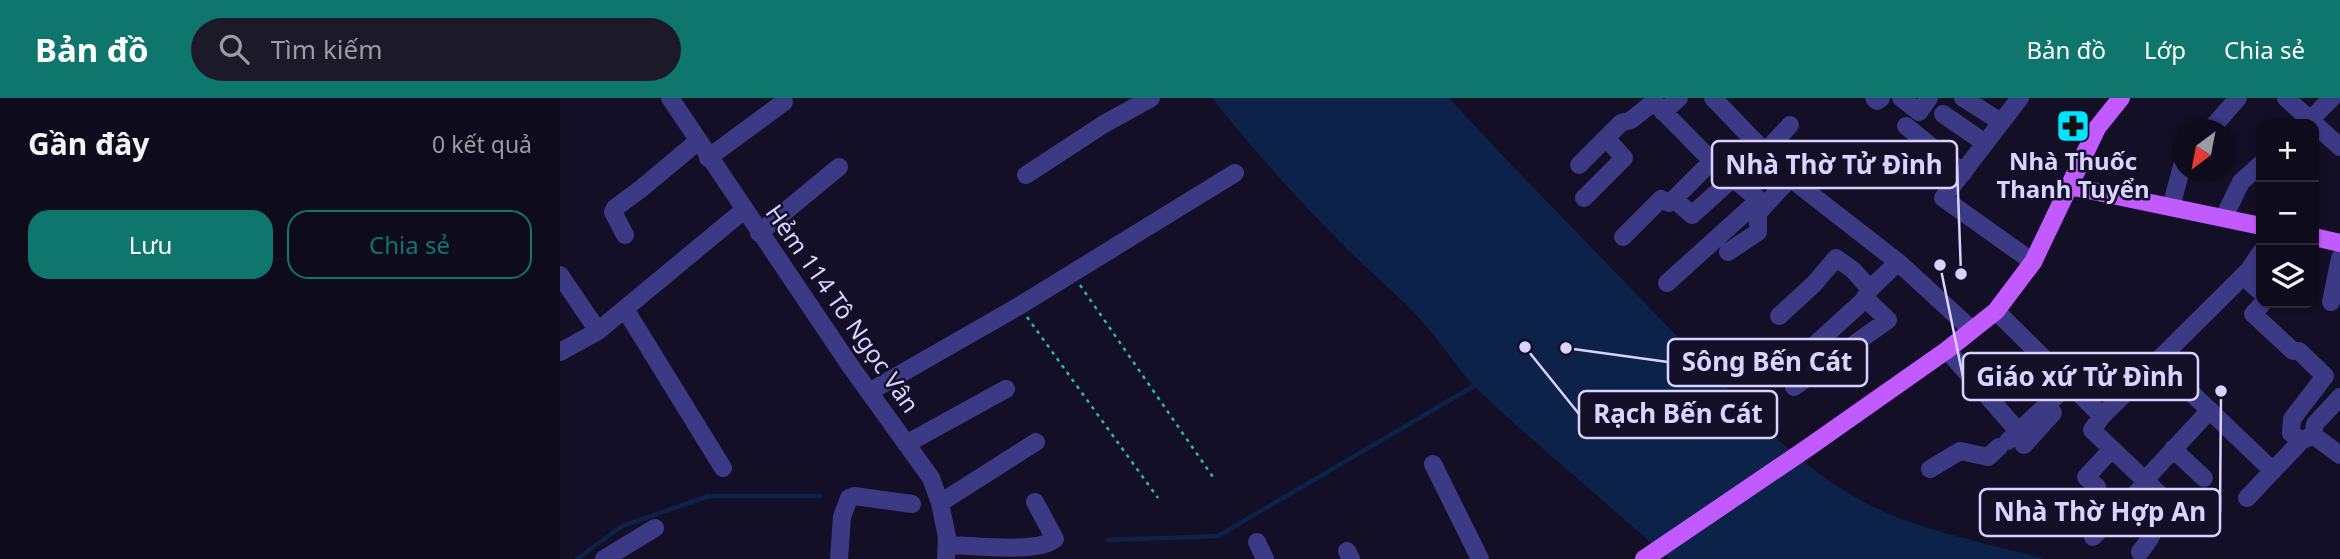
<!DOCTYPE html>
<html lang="vi">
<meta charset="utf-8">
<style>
:root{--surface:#0e0b1c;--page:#1c1929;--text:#f1f3f6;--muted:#9b9ba3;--line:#2e2b3b;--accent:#0f766e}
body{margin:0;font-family:"Noto Sans",sans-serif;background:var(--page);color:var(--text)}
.controls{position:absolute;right:21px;top:21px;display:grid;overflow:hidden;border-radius:14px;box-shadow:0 2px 5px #0004}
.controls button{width:63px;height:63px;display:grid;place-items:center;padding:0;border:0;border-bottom:2px solid var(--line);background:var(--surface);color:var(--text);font:35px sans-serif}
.compass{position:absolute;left:1612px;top:21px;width:63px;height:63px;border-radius:50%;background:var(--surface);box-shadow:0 2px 5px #0004;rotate:212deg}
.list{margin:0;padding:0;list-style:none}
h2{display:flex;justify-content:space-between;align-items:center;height:91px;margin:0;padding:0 28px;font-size:30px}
h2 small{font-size:23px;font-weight:400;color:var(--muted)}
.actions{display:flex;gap:14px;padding:21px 28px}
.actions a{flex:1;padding:16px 0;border:2px solid var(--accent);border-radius:21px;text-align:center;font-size:24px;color:var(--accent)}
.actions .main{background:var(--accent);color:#fff}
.icon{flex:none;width:38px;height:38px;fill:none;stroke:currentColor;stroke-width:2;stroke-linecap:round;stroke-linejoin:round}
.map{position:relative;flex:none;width:1780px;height:461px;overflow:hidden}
header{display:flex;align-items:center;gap:42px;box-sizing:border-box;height:98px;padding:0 35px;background:var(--accent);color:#fff}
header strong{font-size:33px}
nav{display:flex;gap:38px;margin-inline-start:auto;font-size:24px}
.search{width:490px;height:63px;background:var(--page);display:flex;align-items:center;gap:18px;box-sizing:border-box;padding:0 24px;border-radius:38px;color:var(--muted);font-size:26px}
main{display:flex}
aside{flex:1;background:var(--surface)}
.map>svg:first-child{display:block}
.water{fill:#0c2248}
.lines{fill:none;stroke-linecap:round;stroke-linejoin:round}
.stream{stroke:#0c2248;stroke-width:4.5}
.path{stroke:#2fb8b0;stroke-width:2.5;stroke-dasharray:3.5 5;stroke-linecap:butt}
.minor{stroke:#3d3a85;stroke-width:18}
.major{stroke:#c25bff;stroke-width:18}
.labels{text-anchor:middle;stroke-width:5;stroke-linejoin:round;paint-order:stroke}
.poi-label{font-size:24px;font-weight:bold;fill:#d9d4ff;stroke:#130f26}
.street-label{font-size:24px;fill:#d9d4ff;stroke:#130f26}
.leader{fill:none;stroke:#d9d4ff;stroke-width:2.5}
.callout-dot{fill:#d9d4ff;stroke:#130f26;stroke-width:2.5}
.callout{fill:#130f26;stroke:#d9d4ff;stroke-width:2.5}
.callout-label{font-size:26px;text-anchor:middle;font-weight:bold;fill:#d9d4ff}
</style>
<header>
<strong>Bản đồ</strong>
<div class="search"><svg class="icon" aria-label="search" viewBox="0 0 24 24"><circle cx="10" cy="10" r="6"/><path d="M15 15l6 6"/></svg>Tìm kiếm</div>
<nav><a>Bản đồ</a><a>Lớp</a><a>Chia sẻ</a></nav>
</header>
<main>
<aside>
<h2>Gần đây<small>0 kết quả</small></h2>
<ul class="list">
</ul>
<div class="actions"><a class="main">Lưu</a><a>Chia sẻ</a></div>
</aside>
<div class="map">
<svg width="1780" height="461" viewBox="0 0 1780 461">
<rect width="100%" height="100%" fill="#130f26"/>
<path class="water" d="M 652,0 L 889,0 L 945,60 L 1198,322 C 1241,366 1291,404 1350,424 C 1394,439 1440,449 1485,461 L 1109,461 C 1047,405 982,352 921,295 C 900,275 886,251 867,229 C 843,201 813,177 787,151 C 739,103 694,53 652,0 Z"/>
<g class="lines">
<path class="stream" d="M 548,442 L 658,438 L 919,285
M 17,461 L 62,428 L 149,398 L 260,398"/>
<path class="path" d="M 520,187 L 653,379
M 467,219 L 598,400"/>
<path class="minor" d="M 110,0 L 289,266 L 371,380 L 380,405 L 387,439 L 386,461
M 1153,0 L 1230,80 L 1338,164 L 1412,232
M 1314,0 L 1317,3 L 1321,0
M 1341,0 L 1359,14 L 1369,0
M 1403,0 L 1441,24
M 1460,0 L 1383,100 L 1473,164
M 1726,0 L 1780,49
M 1103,14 L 1119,0
M 1383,16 L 1425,45
M 1746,26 L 1772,0
M 1346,28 L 1403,75
M 1650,32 L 1678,0
M 1205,54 L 1230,27
M 148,60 L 224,4
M 1019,67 L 1061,25 L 1071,22 L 1090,7 L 1097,7 L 1148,59 L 1205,107
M 466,77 L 544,26 L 591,0
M 1024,100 L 1064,60 L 1046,40
M 1114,101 L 1132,117 L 1173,80
M 1611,109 L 1622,68
M 1664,119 L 1681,84 L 1701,66
M 199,135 L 279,69
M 65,137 L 53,114 L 55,110 L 82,90 L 137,44
M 1063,139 L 1101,101 L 1109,105 L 1114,101 L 1152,63
M 1168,154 L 1198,134 L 1198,115 L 1230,80
M 0,177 L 38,233
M 1683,178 L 1701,194
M 1107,185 L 1199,102
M 1771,204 L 1780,160
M 1703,205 L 1693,216 L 1733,253
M 65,211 L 163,370
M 1436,213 L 1542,318
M 1219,218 L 1254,186 L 1276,160 L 1293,172 L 1310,191
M 1387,252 L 1458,333
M 1739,253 L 1765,278 L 1732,321 L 1731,335 L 1741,343
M 0,254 L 38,233 L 184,112
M 1599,264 L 1713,373
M 1264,269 L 1246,255 L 1303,203 L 1310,191 L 1338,164
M 1234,289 L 1328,222 L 1305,200
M 309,294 L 459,208 L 675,75
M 1753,337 L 1755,326 L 1780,299
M 1753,337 L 1780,357
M 1448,343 L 1509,286
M 346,346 L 446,291
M 1464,347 L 1493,315
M 1613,351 L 1644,380
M 873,366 L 920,461
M 1370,371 L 1400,353 L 1428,359 L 1439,349
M 1585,382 L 1650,312
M 1687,400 L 1741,343 L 1753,337
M 380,405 L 476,344
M 1632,427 L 1532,332 L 1542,318 L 1689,172 L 1701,154
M 1503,430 L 1537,389 L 1526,379 L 1552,351
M 1533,439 L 1587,384
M 697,444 L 705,461
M 387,447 C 411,447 477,456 495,441 L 475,404
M 787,453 L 791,461
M 1580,454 C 1588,443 1599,433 1590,420 L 1607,403
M 44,461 L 95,430
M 279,461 L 282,419 L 289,400 L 294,398 L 352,406"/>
<path class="major" d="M 1509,88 L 1701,128
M 1754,139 L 1780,145
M 1084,461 L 1249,349 L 1387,252 L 1436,213 L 1473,164 L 1537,30 L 1561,0"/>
</g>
<defs>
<symbol id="pharmacy-square" viewBox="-11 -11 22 22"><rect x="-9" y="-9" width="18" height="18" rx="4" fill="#00e5ff" stroke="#130f26"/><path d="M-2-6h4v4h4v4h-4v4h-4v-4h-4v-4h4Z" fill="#111"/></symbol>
</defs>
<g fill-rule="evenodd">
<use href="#pharmacy-square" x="1494" y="9" width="38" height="38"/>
</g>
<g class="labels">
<g class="poi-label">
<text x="1513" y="72">Nhà Thuốc<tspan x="1513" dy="28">Thanh Tuyển</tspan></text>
</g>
<g class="street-label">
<text transform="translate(282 211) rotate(55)" y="8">Hẻm 114 Tô Ngọc Vân</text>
</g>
</g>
<path class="leader" d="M1401 176L1397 67M1006 250L1108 264M1380 167L1403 279M965 249L1019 316M1661 293L1660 414"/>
<g class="callout-dot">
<circle cx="1401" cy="176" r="7"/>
<circle cx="1006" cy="250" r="7"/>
<circle cx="1380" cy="167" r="7"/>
<circle cx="965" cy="249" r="7"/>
<circle cx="1661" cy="293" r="7"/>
</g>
<g class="callout">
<rect x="1152" y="43" width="245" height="47" rx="7"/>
<rect x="1108" y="241" width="199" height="47" rx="7"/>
<rect x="1403" y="255" width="235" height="47" rx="7"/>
<rect x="1019" y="293" width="198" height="47" rx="7"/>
<rect x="1420" y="391" width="240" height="47" rx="7"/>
</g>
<g class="callout-label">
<text x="1274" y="76">Nhà Thờ Tử Đình</text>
<text x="1207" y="273">Sông Bến Cát</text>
<text x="1520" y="288">Giáo xứ Tử Đình</text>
<text x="1118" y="325">Rạch Bến Cát</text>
<text x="1540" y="423">Nhà Thờ Hợp An</text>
</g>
</svg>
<div class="controls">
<button>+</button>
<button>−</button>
<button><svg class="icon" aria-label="layers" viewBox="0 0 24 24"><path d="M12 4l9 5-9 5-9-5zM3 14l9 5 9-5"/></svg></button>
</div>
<svg class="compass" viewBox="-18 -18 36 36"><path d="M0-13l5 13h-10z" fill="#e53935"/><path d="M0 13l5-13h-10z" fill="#9b9ba3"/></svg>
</div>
</main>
